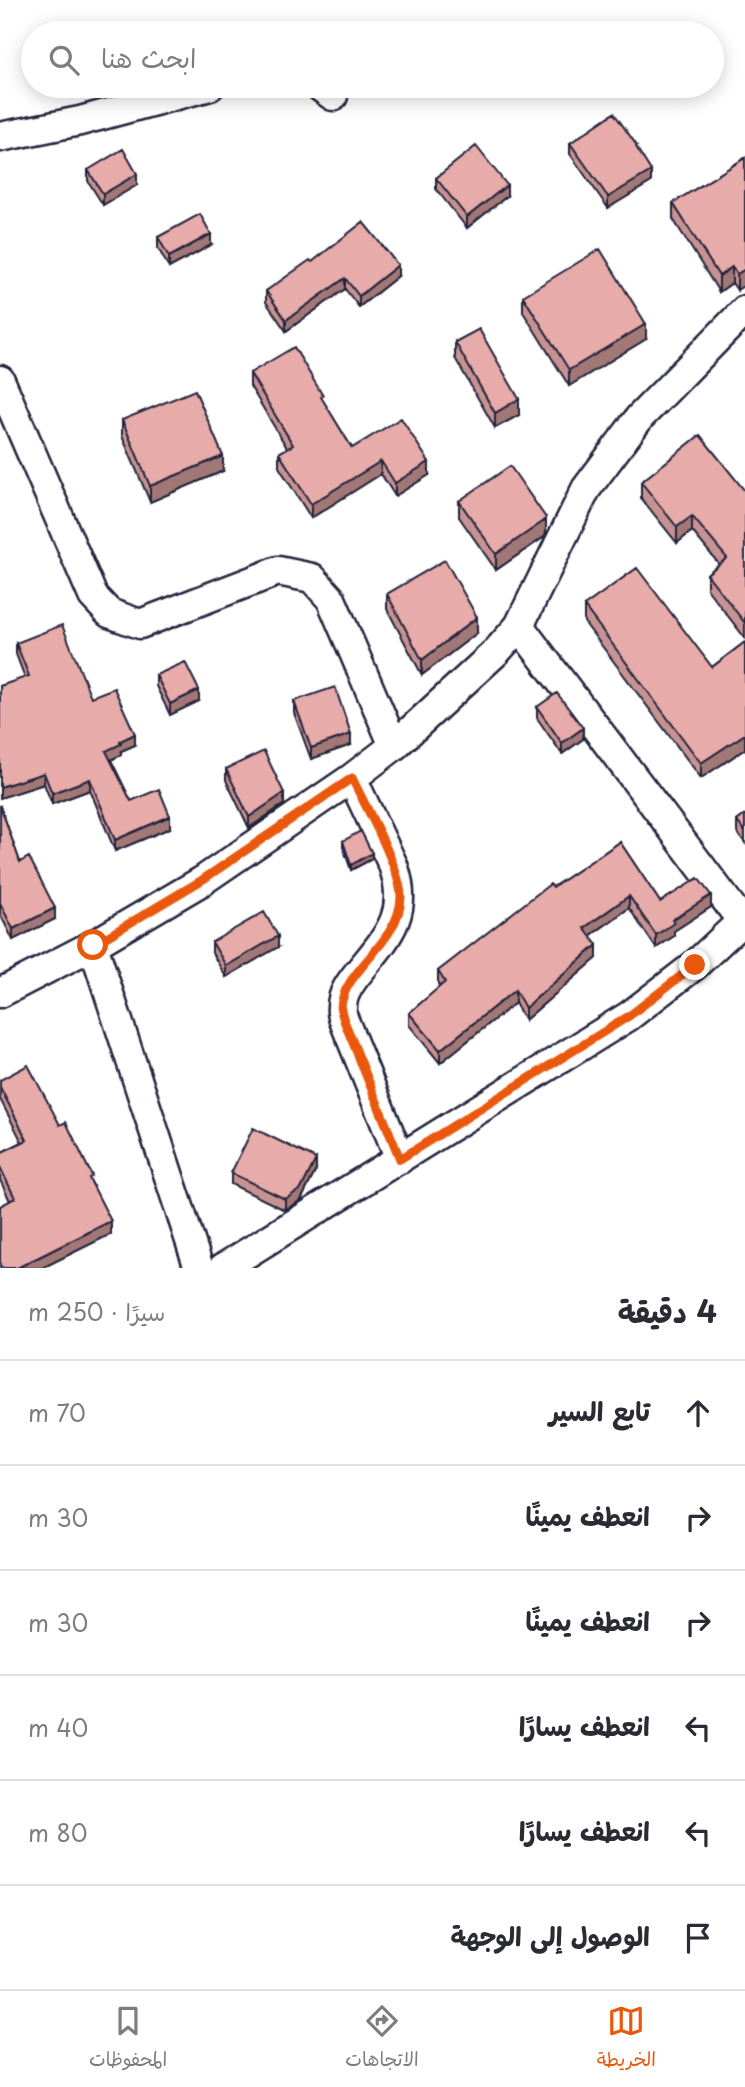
<!DOCTYPE html>
<html lang="ar">
<meta charset="utf-8">
<style>
:root{--surface:#fff;--page:#f2f2f3;--text:#2b2b33;--muted:#7c7c81;--line:#e1e1e2;--accent:#ea580c}
body{margin:0;font-family:"Playpen Sans","Playpen Sans Arabic",sans-serif;background:var(--page);color:var(--text);direction:rtl}
.stop{position:absolute;width:21px;height:21px;margin:-16px;border:5px solid #ea580c;border-radius:50%;background:#fff}
.stop.end{background:#ea580c;border-color:#fff;box-shadow:0 2px 7px #0008}
.list{margin:0;padding:0;list-style:none}
h2{display:flex;justify-content:space-between;align-items:center;height:91px;margin:0;padding:0 28px;font-size:30px}
h2 small{font-size:23px;font-weight:400;color:var(--muted)}
.list li{display:grid;grid-template-columns:46px 1fr auto;gap:21px;align-items:center;box-sizing:border-box;height:105px;padding:0 28px;border-top:2px solid var(--line)}
.list b{display:block;font-size:26px;white-space:nowrap}
.list em{font-size:23px;font-style:normal;color:var(--muted)}
.icon{flex:none;width:38px;height:38px;fill:none;stroke:currentColor;stroke-width:2;stroke-linecap:round;stroke-linejoin:round}
.map{position:relative;flex:none;width:745px;height:1268px;overflow:hidden;direction:ltr}
.search{position:absolute;background:var(--surface);box-shadow:0 4px 18px #0003;left:21px;right:21px;top:21px;height:77px;display:flex;align-items:center;gap:18px;box-sizing:border-box;padding:0 24px;border-radius:38px;color:var(--muted);font-size:26px}
.sheet{height:721px;background:var(--surface)}
nav{display:flex;justify-content:space-around;align-items:center;box-sizing:border-box;height:98px;border-top:2px solid var(--line);background:var(--surface);font-size:19px;color:var(--muted)}
nav a{display:grid;justify-items:center;gap:4px}
nav .on{color:var(--accent)}
.map>svg:first-child{display:block}
.lines{fill:none;stroke-linecap:round;stroke-linejoin:round}
.minor-casing{stroke:#22223b;stroke-width:33}
.minor{stroke:#fff;stroke-width:28}
.wall{fill:#c79392;stroke:#22223b;stroke-width:2}
.shaded-wall{fill:#a27877;stroke:#22223b;stroke-width:2}
.building{fill:#e7abaa;stroke:#22223b;stroke-width:2}
.route{stroke:#ea580c;stroke-width:9}
</style>
<div class="map">
<svg width="745" height="1268" viewBox="0 0 745 1268">
<rect width="100%" height="100%" fill="#fff"/>
<filter id="ink" filterUnits="userSpaceOnUse"><feTurbulence type="fractalNoise" baseFrequency=".0143" numOctaves="2"/><feDisplacementMap in="SourceGraphic" scale="14" xChannelSelector="R" yChannelSelector="G"/><feConvolveMatrix kernelMatrix="1 2 1 2 8 2 1 2 1" color-interpolation-filters="sRGB"/></filter>
<g filter="url(#ink)">
<g class="lines">
<defs>
<path id="minor" d="M 319,86 L 333,96
M 0,137 L 80,121 L 210,86
M 0,380 L 93,596 L 109,613 L 140,624 L 278,571 L 312,578 L 331,599 L 394,746
M 519,626 L 742,921
M 352,778 L 393,865 C 411,914 387,937 358,973 C 350,983 342,994 342,1007 C 341,1012 343,1018 345,1023 L 400,1159
M 93,945 L 199,1268
M 0,993 L 93,945 L 202,881 L 352,778 L 394,746 L 497,651 L 519,626 L 586,489 L 640,417 L 745,310
M 223,1268 L 629,1016 L 695,965 L 745,918"/>
</defs>
<use href="#minor" class="minor-casing"/>
<use href="#minor" class="minor"/>
</g>
<path class="wall" d="M 570,143 L 637,150 L 651,182 L 608,208 L 570,154 Z
M 745,158 L 737,290 L 732,283 L 719,292 L 673,219 L 673,203 Z
M 88,170 L 137,185 L 103,205 L 88,181 Z
M 436,178 L 507,196 L 467,228 L 436,189 Z
M 158,237 L 211,245 L 169,268 L 158,248 Z
M 312,262 L 398,276 L 359,307 L 345,289 L 286,331 L 266,302 L 266,291 Z
M 523,296 L 646,339 L 569,386 L 523,312 Z
M 455,342 L 519,415 L 495,428 L 455,358 Z
M 250,373 L 323,401 L 352,448 L 429,475 L 395,496 L 381,474 L 311,518 L 279,467 L 279,453 L 287,448 L 250,386 Z
M 122,420 L 223,471 L 150,502 L 122,436 Z
M 641,482 L 745,491 L 745,638 L 707,589 L 707,574 L 719,564 L 692,531 L 677,543 L 641,498 Z
M 459,501 L 546,533 L 544,537 L 496,570 L 459,517 Z
M 387,594 L 477,633 L 422,675 L 387,609 Z
M 584,606 L 712,667 L 745,642 L 745,749 L 701,778 L 584,622 Z
M 16,643 L 91,697 L 135,745 L 121,751 L 121,755 L 111,760 L 131,801 L 170,828 L 115,851 L 90,790 L 52,804 L 44,784 L 0,798 L 0,686 L 25,678 L 16,654 Z
M 156,675 L 199,701 L 170,715 L 156,686 Z
M 294,701 L 351,745 L 311,759 L 294,713 Z
M 537,707 L 583,739 L 562,754 L 537,718 Z
M 226,769 L 284,804 L 249,828 L 226,780 Z
M 0,805 L 20,862 L 55,919 L 13,940 L 0,914 Z
M 745,815 L 745,843 L 737,832 L 737,821 Z
M 343,841 L 372,859 L 351,870 L 343,847 Z
M 620,842 L 660,902 L 711,907 L 674,931 L 674,936 L 656,948 L 629,908 L 590,936 L 597,958 L 525,1020 L 515,1003 L 440,1063 L 409,1025 L 409,1013 L 440,987 L 438,984 L 438,971 L 553,887 Z
M 212,942 L 278,947 L 226,977 L 212,953 Z
M 0,1080 L 60,1125 L 92,1184 L 111,1234 L 42,1268 L 0,1268 L 10,1201 L 0,1180 L 0,1153 L 22,1142 L 0,1099 Z
M 316,1170 L 301,1200 L 285,1210 L 231,1184 L 231,1173 Z"/>
<path class="shaded-wall" d="M 651,171 L 651,182 L 608,208 L 608,197 Z
M 137,174 L 137,185 L 103,205 L 103,194 Z
M 507,185 L 507,196 L 467,228 L 467,217 Z
M 211,234 L 211,245 L 169,268 L 169,257 Z
M 398,265 L 398,276 L 359,307 L 359,296 Z
M 732,267 L 732,283 L 719,292 L 719,276 Z
M 745,269 L 745,285 L 737,290 L 737,274 Z
M 345,278 L 345,289 L 286,331 L 286,320 Z
M 646,324 L 646,339 L 569,386 L 569,370 Z
M 519,399 L 519,415 L 495,428 L 495,413 Z
M 223,456 L 223,471 L 150,502 L 150,486 Z
M 381,461 L 381,474 L 311,518 L 311,504 Z
M 429,462 L 429,475 L 395,496 L 395,483 Z
M 692,516 L 692,531 L 677,543 L 677,527 Z
M 546,518 L 546,533 L 544,537 L 496,570 L 496,554 Z
M 477,617 L 477,633 L 422,675 L 422,660 Z
M 199,690 L 199,701 L 170,715 L 170,704 Z
M 583,728 L 583,739 L 562,754 L 562,743 Z
M 135,734 L 135,745 L 121,751 L 121,755 L 106,762 L 106,751 L 120,741 Z
M 351,734 L 351,745 L 311,759 L 311,748 Z
M 745,734 L 745,749 L 701,778 L 701,763 Z
M 44,773 L 44,784 L 0,798 L 0,787 Z
M 90,779 L 90,790 L 52,804 L 52,793 Z
M 284,793 L 284,804 L 249,828 L 249,817 Z
M 170,816 L 170,828 L 115,851 L 115,840 Z
M 372,853 L 372,859 L 351,870 L 351,865 Z
M 711,895 L 711,907 L 674,931 L 674,936 L 656,948 L 656,935 L 672,920 Z
M 629,896 L 629,908 L 584,940 L 584,928 Z
M 55,908 L 55,919 L 13,940 L 13,929 Z
M 278,936 L 278,947 L 226,977 L 226,966 Z
M 597,945 L 597,958 L 525,1020 L 525,1008 Z
M 515,990 L 515,1003 L 440,1063 L 440,1050 Z
M 316,1159 L 316,1170 L 301,1200 L 285,1210 L 285,1199 Z
M 111,1221 L 111,1234 L 42,1268 L 17,1268 Z"/>
<path class="building" d="M 614,113 L 637,146 L 636,147 L 651,171 L 608,197 L 570,143 Z
M 476,146 L 507,185 L 467,217 L 436,178 Z
M 123,149 L 137,174 L 103,194 L 88,170 Z
M 745,158 L 745,269 L 737,274 L 732,267 L 719,276 L 673,203 Z
M 200,214 L 211,234 L 169,257 L 158,237 Z
M 363,222 L 398,265 L 359,296 L 345,278 L 286,320 L 266,291 L 310,260 L 312,262 Z
M 600,249 L 646,324 L 569,370 L 523,296 Z
M 479,329 L 519,399 L 495,413 L 455,342 Z
M 294,347 L 323,396 L 321,397 L 352,448 L 401,418 L 429,462 L 395,483 L 381,461 L 311,504 L 279,453 L 293,445 L 250,373 Z
M 195,390 L 223,456 L 150,486 L 122,420 Z
M 700,435 L 745,491 L 745,623 L 707,574 L 727,558 L 692,516 L 677,527 L 641,482 Z
M 510,466 L 546,518 L 544,521 L 496,554 L 459,501 Z
M 445,560 L 477,617 L 422,660 L 387,594 Z
M 637,568 L 712,667 L 745,642 L 745,734 L 701,763 L 584,606 Z
M 62,625 L 91,697 L 114,688 L 135,734 L 120,741 L 121,744 L 106,751 L 131,801 L 159,789 L 170,816 L 115,840 L 90,779 L 52,793 L 44,773 L 0,787 L 0,686 L 29,676 L 16,643 Z
M 185,662 L 199,690 L 170,704 L 156,675 Z
M 335,687 L 351,734 L 311,748 L 294,701 Z
M 557,693 L 583,728 L 562,743 L 537,707 Z
M 264,751 L 284,793 L 249,817 L 226,769 Z
M 0,805 L 20,862 L 29,857 L 55,908 L 13,929 L 0,903 Z
M 745,815 L 745,832 L 737,821 Z
M 361,831 L 372,853 L 351,865 L 343,841 Z
M 620,842 L 660,902 L 698,878 L 711,895 L 672,920 L 674,923 L 656,935 L 629,896 L 584,928 L 597,945 L 525,1008 L 515,990 L 440,1050 L 409,1013 L 445,982 L 438,971 L 550,884 L 553,887 Z
M 264,912 L 278,936 L 226,966 L 212,942 Z
M 28,1065 L 60,1125 L 66,1122 L 92,1176 L 89,1178 L 111,1221 L 17,1268 L 0,1268 L 0,1206 L 15,1198 L 0,1167 L 0,1153 L 27,1140 L 0,1087 L 0,1080 Z
M 253,1128 L 316,1159 L 301,1189 L 285,1199 L 231,1173 Z"/>
</g>
<g class="lines" filter="url(#ink)">
<path class="route" d="M 93,945 L 202,880 L 352,778 C 365,806 401,869 401,897 C 400,943 342,971 341,1008 C 341,1013 343,1018 345,1023 L 400,1159 L 629,1016 L 695,965"/>
</g>
</svg>
<div class="stop" style="left:93px;top:945px"></div>
<div class="stop end" style="left:695px;top:965px"></div>
<div class="search"><svg class="icon" aria-label="search" viewBox="0 0 24 24"><circle cx="10" cy="10" r="6"/><path d="M15 15l6 6"/></svg>ابحث هنا</div>
</div>
<section class="sheet">
<h2>4 دقيقة<small>سيرًا · 250 m</small></h2>
<ul class="list">
<li><svg class="icon" aria-label="ahead" viewBox="0 0 24 24"><path d="M12 20V5M6 11l6-6 6 6"/></svg><div><b>تابع السير</b></div><em>70 m</em></li>
<li><svg class="icon" aria-label="right" viewBox="0 0 24 24"><path d="M7 20v-9h11M14 6l5 5-5 5"/></svg><div><b>انعطف يمينًا</b></div><em>30 m</em></li>
<li><svg class="icon" aria-label="right" viewBox="0 0 24 24"><path d="M7 20v-9h11M14 6l5 5-5 5"/></svg><div><b>انعطف يمينًا</b></div><em>30 m</em></li>
<li><svg class="icon" aria-label="left" viewBox="0 0 24 24"><path d="M17 20v-9H6M10 6l-5 5 5 5"/></svg><div><b>انعطف يسارًا</b></div><em>40 m</em></li>
<li><svg class="icon" aria-label="left" viewBox="0 0 24 24"><path d="M17 20v-9H6M10 6l-5 5 5 5"/></svg><div><b>انعطف يسارًا</b></div><em>80 m</em></li>
<li><svg class="icon" aria-label="arrive" viewBox="0 0 24 24"><path d="M6 21V4h12l-3 4 3 4H6"/></svg><div><b>الوصول إلى الوجهة</b></div></li>
</ul>
</section>
<nav>
<a class="on"><svg class="icon" aria-label="map" viewBox="0 0 24 24"><path d="M3 6l6-2 6 2 6-2v14l-6 2-6-2-6 2zM9 4v14M15 6v14"/></svg>الخريطة</a>
<a><svg class="icon" aria-label="directions" viewBox="0 0 24 24"><path d="M12 3l9 9-9 9-9-9zM9 14v-3h6M13 9l2 2-2 2"/></svg>الاتجاهات</a>
<a><svg class="icon" aria-label="saved" viewBox="0 0 24 24"><path d="M7 4h10v16l-5-4-5 4z"/></svg>المحفوظات</a>
</nav>
